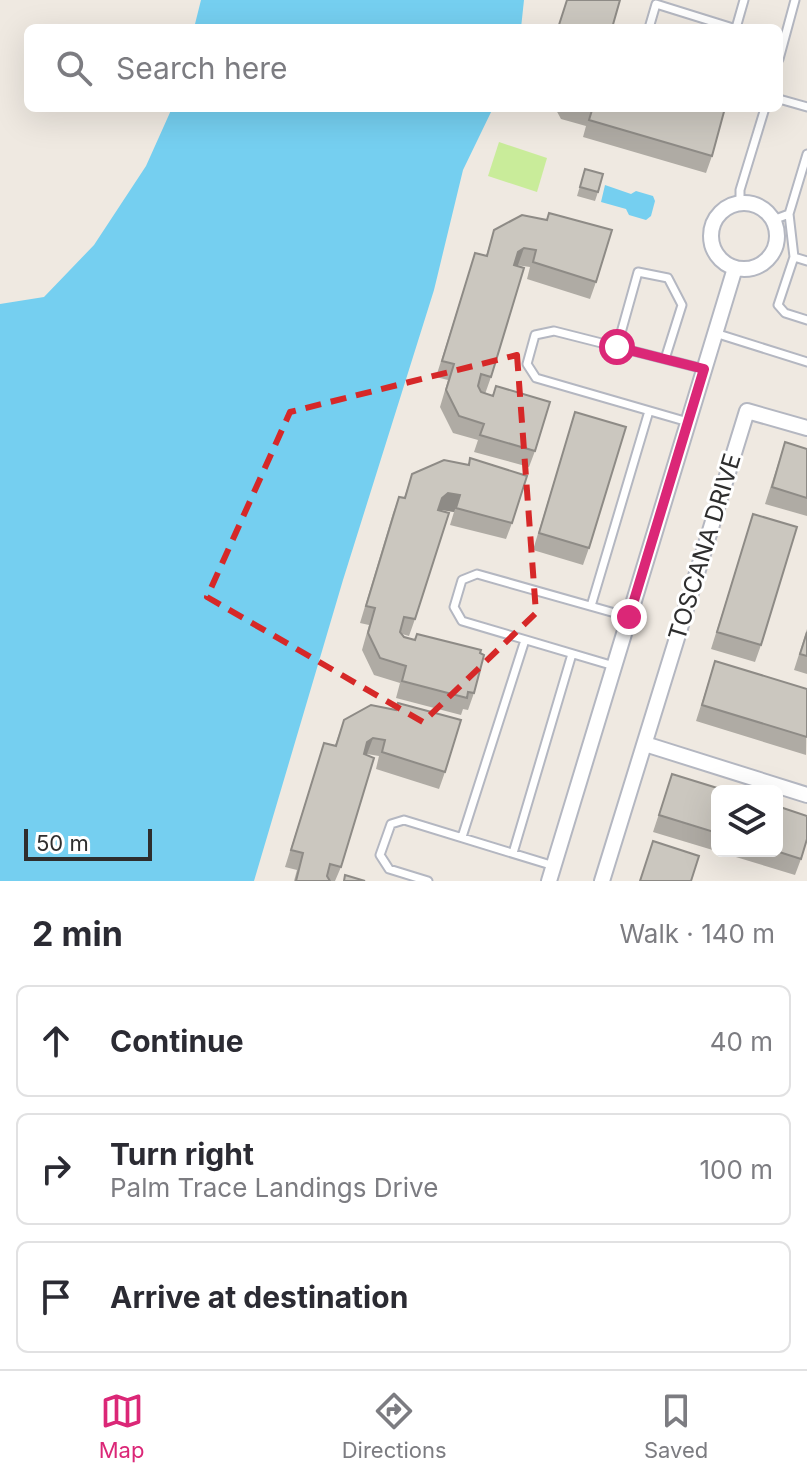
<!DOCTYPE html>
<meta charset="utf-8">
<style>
:root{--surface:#fff;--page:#f2f2f3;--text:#2b2b33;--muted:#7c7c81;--line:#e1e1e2;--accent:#db2777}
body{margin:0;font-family:Inter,sans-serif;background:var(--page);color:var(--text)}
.controls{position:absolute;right:24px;bottom:24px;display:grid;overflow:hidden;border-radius:12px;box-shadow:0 8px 32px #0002}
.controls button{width:72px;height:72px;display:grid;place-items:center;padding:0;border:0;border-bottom:2px solid var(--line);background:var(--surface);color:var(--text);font:40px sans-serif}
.scale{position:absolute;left:24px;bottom:20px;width:128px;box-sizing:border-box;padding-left:8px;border:4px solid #2e2e2e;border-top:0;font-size:22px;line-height:28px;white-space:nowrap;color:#2e2e2e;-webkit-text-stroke:6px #fff;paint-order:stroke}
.stop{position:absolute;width:24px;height:24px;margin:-18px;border:6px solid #db2777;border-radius:50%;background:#fff}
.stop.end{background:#db2777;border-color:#fff;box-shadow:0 2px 8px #0008}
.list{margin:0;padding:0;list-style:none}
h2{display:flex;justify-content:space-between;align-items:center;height:104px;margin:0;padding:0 32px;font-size:34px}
h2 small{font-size:26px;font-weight:400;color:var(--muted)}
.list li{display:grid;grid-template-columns:52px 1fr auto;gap:24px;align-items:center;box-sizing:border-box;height:112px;margin:0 16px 16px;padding:0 16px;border:2px solid var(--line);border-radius:12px}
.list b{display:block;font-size:30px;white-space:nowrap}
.list p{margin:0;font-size:26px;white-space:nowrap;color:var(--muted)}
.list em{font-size:26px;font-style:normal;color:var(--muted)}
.icon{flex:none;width:44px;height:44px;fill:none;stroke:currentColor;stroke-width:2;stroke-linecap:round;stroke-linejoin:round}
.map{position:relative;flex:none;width:807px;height:881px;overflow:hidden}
.search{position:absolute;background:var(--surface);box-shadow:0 8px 32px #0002;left:24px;right:24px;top:24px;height:88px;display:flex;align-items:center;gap:20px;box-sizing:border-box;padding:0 28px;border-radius:12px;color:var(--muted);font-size:30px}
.sheet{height:488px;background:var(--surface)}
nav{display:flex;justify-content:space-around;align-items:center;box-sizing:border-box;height:112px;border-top:2px solid var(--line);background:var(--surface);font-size:22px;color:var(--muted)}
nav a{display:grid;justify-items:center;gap:4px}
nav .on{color:var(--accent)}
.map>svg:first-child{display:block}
.pitch{fill:#c9ec9a}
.water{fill:#75cff0}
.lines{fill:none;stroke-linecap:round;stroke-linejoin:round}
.service-casing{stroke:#b4b7c1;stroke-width:11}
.minor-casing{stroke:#b4b7c1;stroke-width:18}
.service{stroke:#fff;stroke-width:7}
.minor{stroke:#fff;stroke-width:14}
.wall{fill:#afaba4}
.shaded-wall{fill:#8e8b86}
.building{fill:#cbc7bf;stroke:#8e8b86;stroke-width:2}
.route{stroke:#db2777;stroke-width:10}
.marked{fill:none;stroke:#d62828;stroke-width:6;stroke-dasharray:16 10;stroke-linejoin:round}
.labels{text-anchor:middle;stroke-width:6;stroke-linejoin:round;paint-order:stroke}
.street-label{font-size:24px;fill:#2e2e2e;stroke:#fff}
</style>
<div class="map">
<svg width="807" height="881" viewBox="0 0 807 881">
<rect width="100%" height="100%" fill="#efe9e1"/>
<path class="pitch" d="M 499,142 L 547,158 L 537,192 L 488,176 Z"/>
<path class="water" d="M 201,0 L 524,0 L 521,28 L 194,28 Z
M 172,108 L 493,108 L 463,170 L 434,290 L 343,580 L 254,881 L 0,881 L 0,304 L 44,297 L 94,245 L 146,166 Z
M 605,185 L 631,194 L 636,191 L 653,196 L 655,201 L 651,216 L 646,220 L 629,215 L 626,209 L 601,202 Z"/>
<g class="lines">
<defs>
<path id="service" d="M 649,28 L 656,4 L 733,28
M 736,28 L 744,0
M 779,59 L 795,0
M 779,99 L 807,107
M 740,203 L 740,190 L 765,108
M 789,214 L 794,257
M 773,220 L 789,214 L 807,154
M 807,261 L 794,257 L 778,305 L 785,313 L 807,320
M 715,333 L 807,362
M 617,347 L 638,272 L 668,278 L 682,305 L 665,359
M 688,422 L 536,378 L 527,364 L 535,335 L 554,331 L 704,369
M 591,606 L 649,411
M 614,666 L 462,621 L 454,607 L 462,580 L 477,574 L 629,617
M 462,837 L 525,640
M 513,853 L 572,654
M 428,881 L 389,869 L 380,855 L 391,824 L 404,820 L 554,866"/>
<path id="minor" d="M711 236a33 33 0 1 1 66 0a33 33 0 1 1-66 0Z
M 645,744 L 807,795
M 549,881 L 735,268
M 602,881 L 747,411 L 807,428"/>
</defs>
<use href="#service" class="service-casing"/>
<use href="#minor" class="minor-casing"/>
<use href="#service" class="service"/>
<use href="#minor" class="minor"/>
</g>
<path class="wall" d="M 555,108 L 725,108 L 712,156 L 706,173 L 583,137 L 586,126 L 561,119 Z
M 585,169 L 598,192 L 595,201 L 577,196 Z
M 522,215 L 596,282 L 590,299 L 527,279 L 530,267 L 516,265 L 491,377 L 485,394 L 535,451 L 529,467 L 474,452 L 478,440 L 453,433 L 440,407 L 448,380 L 436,377 L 475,253 L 486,256 L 494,230 Z
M 575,412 L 589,548 L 583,565 L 533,550 Z
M 785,442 L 807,449 L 807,516 L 765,504 Z
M 470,458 L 512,523 L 506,539 L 450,525 L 454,512 L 442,510 L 441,511 L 415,619 L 409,636 L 402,634 L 474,693 L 468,710 L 463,709 L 461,715 L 396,698 L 400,683 L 374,675 L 362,650 L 369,625 L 360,623 L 393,513 L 399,497 L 404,498 L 412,474 L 468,465 Z
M 753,514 L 761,645 L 755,662 L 711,649 Z
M 807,629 L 807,674 L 794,670 Z
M 715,661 L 807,689 L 806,755 L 696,721 Z
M 371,705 L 445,772 L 439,789 L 376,769 L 379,756 L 367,754 L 341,867 L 335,881 L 294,881 L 297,870 L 285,867 L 324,743 L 335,745 L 344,720 Z
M 672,774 L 717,791 L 717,851 L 777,851 L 801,859 L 795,875 L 653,832 Z"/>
<path class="shaded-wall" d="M 524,248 L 518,265 L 511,269 L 518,252 Z
M 448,493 L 460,495 L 454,512 L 442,510 L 436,514 L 442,498 Z
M 373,738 L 367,754 L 361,759 L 367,742 Z"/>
<path class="building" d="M 567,0 L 620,0 L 612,28 L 558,28 Z
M 587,108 L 725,108 L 712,156 L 589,120 L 592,110 Z
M 585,169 L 603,174 L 598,192 L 580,187 Z
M 549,213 L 612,230 L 596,282 L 533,262 L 536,250 L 524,248 L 518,252 L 514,265 L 524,268 L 491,377 L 481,374 L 478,386 L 481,392 L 493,396 L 496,386 L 550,402 L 535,451 L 480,435 L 484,424 L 459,416 L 446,390 L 454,364 L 442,361 L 475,253 L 487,256 L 494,230 L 522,215 L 547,220 Z
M 575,412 L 626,427 L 589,548 L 539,533 Z
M 785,442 L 807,449 L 807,498 L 772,487 Z
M 470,458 L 527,476 L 512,523 L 456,508 L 460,495 L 448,493 L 442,498 L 438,510 L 449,513 L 415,619 L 404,617 L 400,632 L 404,637 L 415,640 L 417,634 L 481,650 L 480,653 L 484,655 L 474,693 L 468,692 L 467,698 L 402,681 L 406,666 L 380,658 L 368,633 L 375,608 L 366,606 L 399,497 L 405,498 L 412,474 L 444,460 L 469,465 Z
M 753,514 L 797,527 L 761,645 L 717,632 Z
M 807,632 L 807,656 L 800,654 Z
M 715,661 L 807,689 L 807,737 L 702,705 Z
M 398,703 L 461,720 L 445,772 L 382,752 L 385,740 L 373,738 L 367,742 L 364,754 L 374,758 L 341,867 L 330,864 L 327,876 L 330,881 L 296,881 L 303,853 L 291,850 L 324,743 L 336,746 L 344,720 L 371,705 L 396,710 Z
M 672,774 L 727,791 L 717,791 L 717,833 L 659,815 Z
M 777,806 L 807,816 L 807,839 L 801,859 L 776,851 Z
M 653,841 L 699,856 L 691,881 L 640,881 Z
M 345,875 L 365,881 L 344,881 Z"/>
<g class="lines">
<path class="route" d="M 617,347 L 704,369 L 629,617"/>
</g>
<path class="marked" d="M 517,355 L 536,613 L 423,722 L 207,597 L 290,412 Z"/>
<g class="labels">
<g class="street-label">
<text transform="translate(705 547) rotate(-73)" y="8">TOSCANA DRIVE</text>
</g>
</g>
</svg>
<div class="controls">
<button><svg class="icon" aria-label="layers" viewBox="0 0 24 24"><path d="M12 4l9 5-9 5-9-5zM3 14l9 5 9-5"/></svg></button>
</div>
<div class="scale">50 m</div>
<div class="stop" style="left:617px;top:347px"></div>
<div class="stop end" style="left:629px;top:617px"></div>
<div class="search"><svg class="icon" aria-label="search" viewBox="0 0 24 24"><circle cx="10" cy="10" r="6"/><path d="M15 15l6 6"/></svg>Search here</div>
</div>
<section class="sheet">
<h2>2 min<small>Walk · 140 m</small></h2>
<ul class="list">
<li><svg class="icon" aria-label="ahead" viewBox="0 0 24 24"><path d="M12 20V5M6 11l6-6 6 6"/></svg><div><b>Continue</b></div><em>40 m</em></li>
<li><svg class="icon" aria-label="right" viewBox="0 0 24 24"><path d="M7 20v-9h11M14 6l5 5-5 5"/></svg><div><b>Turn right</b><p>Palm Trace Landings Drive</p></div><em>100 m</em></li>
<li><svg class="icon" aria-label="arrive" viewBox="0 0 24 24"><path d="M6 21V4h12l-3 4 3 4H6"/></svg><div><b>Arrive at destination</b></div></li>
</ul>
</section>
<nav>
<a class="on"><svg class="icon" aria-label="map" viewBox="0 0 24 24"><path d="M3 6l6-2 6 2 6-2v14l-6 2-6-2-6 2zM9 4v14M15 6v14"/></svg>Map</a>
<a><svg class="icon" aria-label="directions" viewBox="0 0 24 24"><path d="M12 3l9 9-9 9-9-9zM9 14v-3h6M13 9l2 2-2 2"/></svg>Directions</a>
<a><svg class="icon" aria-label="saved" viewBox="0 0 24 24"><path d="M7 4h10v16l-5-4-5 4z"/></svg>Saved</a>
</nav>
